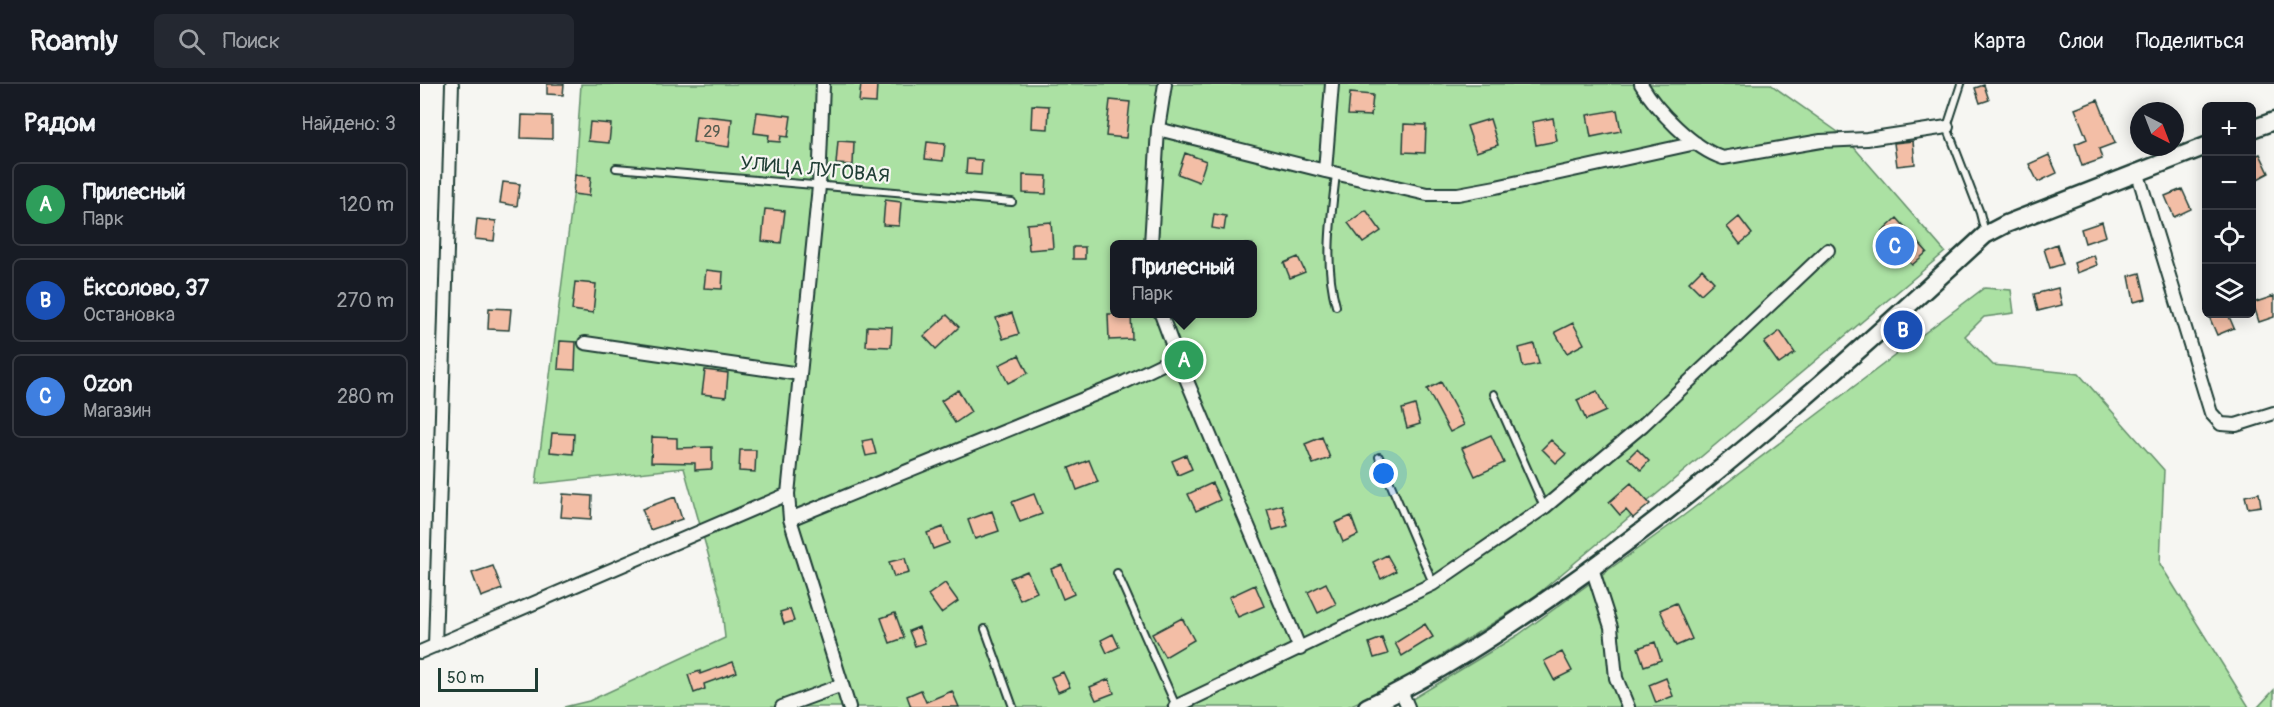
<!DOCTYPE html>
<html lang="ru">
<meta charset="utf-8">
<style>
:root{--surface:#171b24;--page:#242831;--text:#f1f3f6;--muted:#9ea1a6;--line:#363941;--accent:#1f6fb2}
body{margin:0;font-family:Pangolin,sans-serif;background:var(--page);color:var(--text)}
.controls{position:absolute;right:18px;top:18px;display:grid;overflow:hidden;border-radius:9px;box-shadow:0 3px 15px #0003}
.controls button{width:54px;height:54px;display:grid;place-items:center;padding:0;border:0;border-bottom:2px solid var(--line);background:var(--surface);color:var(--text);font:30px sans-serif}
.compass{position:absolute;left:1710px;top:18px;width:54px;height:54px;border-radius:50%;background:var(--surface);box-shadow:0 3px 15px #0003;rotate:138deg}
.scale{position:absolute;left:18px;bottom:15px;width:100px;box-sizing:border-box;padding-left:6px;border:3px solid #1f3d34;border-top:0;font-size:16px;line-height:21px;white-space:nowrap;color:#1f3d34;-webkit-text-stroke:4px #f6f6f2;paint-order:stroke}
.you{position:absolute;left:964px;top:390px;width:21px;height:21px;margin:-15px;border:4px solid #fff;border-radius:50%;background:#1a73e8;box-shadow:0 0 0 9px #1a73e833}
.badge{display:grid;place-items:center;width:39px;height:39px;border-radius:50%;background:var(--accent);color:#fff;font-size:20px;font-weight:700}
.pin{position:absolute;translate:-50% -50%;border:3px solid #fff;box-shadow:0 2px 6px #0006}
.popup{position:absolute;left:690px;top:156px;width:147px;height:78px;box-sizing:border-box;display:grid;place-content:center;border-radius:9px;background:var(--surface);filter:drop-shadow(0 2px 4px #0005);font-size:20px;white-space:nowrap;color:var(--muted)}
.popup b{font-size:22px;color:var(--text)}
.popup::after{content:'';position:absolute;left:50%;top:100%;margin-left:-12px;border:12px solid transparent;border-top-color:var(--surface)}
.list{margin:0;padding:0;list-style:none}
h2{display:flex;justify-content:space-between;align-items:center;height:78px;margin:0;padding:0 24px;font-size:26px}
h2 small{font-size:20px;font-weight:400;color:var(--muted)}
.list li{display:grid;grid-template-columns:39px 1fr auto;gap:18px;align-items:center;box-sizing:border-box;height:84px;margin:0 12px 12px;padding:0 12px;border:2px solid var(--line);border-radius:9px}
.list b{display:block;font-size:22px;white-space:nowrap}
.list p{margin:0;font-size:20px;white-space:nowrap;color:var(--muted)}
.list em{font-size:20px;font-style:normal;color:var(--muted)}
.icon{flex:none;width:33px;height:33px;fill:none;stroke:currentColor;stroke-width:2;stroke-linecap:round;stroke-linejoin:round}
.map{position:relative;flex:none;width:1854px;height:623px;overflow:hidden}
header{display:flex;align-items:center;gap:36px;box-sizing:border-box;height:84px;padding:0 30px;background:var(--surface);border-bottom:2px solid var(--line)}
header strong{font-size:28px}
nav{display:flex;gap:33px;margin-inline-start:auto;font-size:21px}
.search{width:420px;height:54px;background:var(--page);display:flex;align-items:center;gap:15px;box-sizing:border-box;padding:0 21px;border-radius:9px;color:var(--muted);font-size:22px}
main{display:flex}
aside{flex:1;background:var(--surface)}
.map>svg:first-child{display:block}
.green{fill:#abe1a3;stroke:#658f6c;stroke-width:1.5;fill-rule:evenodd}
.building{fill:#f3bea6;stroke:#1f3d34;stroke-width:1.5}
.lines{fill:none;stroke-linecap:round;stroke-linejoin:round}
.service-casing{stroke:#1f3d34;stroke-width:10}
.minor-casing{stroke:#1f3d34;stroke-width:16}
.tertiary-casing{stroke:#1f3d34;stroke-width:21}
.service{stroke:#f6f6f2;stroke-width:6}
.minor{stroke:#f6f6f2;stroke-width:12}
.tertiary{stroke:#f6f6f2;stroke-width:16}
.labels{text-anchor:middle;stroke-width:4.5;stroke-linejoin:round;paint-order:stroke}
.number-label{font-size:16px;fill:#545d50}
.street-label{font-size:20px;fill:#1f3d34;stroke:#f6f6f2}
</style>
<header>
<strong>Roamly</strong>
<div class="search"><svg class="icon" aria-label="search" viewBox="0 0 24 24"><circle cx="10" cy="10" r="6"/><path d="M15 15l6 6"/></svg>Поиск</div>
<nav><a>Карта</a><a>Слои</a><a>Поделиться</a></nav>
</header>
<main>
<aside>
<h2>Рядом<small>Найдено: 3</small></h2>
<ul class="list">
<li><span class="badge" style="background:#2e9e5b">A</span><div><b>Прилесный</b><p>Парк</p></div><em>120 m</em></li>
<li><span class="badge" style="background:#1a4fb4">B</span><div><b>Ёксолово, 37</b><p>Остановка</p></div><em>270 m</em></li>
<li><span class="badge" style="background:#3f7fe0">C</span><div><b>Ozon</b><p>Магазин</p></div><em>280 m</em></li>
</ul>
</aside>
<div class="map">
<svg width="1854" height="623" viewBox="0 0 1854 623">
<rect width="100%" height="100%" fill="#f6f6f2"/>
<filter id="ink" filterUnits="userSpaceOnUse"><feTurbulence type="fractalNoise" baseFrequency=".0167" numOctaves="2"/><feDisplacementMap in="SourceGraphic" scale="12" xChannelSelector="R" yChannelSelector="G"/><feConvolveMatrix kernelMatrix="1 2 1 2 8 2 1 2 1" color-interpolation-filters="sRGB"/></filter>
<g filter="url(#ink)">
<path class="green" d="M 161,0 L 1350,0 L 1425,53 L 1525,168 L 1114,513 L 973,602 L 927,623 L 144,623 L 169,617 L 305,554 L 301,516 L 264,384 L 116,400 L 154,105 ZM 695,160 L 833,160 L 833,230 L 695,230 Z
M 1564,204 L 1591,206 L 1594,229 L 1564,233 L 1545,252 L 1573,281 L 1659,290 L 1744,386 L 1740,480 L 1829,623 L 979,623 L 1098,551 L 1263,432 Z
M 1854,606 L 1854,623 L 1838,623 Z"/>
<path class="building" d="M 127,0 L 144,0 L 143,11 L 127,10 Z
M 441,0 L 457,0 L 456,19 L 439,18 Z
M 1564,1 L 1569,16 L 1560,19 L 1555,4 Z
M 930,9 L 953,11 L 951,32 L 928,31 Z
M 690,16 L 710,18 L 706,54 L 686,52 Z
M 1678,16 L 1695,59 L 1679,65 L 1682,75 L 1662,82 L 1655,60 L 1667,55 L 1655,25 Z
M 612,21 L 629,22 L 628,45 L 611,44 Z
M 1197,26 L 1201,47 L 1171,53 L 1167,31 Z
M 337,28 L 371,32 L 368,53 L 361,52 L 360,58 L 348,57 L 349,51 L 334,49 Z
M 102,31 L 132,32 L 132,55 L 101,54 Z
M 276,31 L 312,35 L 309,63 L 273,58 Z
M 1133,34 L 1137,57 L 1116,61 L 1112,38 Z
M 1070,35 L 1078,61 L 1056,68 L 1047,42 Z
M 170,38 L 191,40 L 189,59 L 168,57 Z
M 984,40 L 1006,41 L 1005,69 L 983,68 Z
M 418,57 L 434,58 L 433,81 L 416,80 Z
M 1493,57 L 1495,80 L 1477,82 L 1474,59 Z
M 507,58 L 525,60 L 523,77 L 505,75 Z
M 765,69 L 786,77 L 779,98 L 758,90 Z
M 1840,70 L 1849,89 L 1832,98 L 1832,73 Z
M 1629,71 L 1637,89 L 1618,98 L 1609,80 Z
M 547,75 L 562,76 L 561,91 L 546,90 Z
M 155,91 L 171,93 L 169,112 L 153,110 Z
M 603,91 L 627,92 L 626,110 L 603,109 Z
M 83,98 L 100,100 L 97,122 L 80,119 Z
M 1762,105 L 1771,125 L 1754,133 L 1745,112 Z
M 465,116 L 481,118 L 479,142 L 463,141 Z
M 345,125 L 365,127 L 361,159 L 342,157 Z
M 946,126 L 961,147 L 943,159 L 928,139 Z
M 794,130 L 806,132 L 804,146 L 792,144 Z
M 1319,133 L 1332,150 L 1320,160 L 1307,143 Z
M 1477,134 L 1507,168 L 1492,181 L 1462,148 Z
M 57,135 L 76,137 L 74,157 L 55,155 Z
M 631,138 L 633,164 L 609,166 L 607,140 Z
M 1682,138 L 1686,152 L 1665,159 L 1661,145 Z
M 1637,160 L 1643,180 L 1630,184 L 1624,165 Z
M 653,163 L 665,163 L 665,175 L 653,175 Z
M 1674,171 L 1677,181 L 1657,189 L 1654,179 Z
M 878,173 L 885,188 L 870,194 L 864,179 Z
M 1282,185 L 1294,198 L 1281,210 L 1269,198 Z
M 286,186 L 303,188 L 302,205 L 284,204 Z
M 1720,189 L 1726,215 L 1714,218 L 1709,192 Z
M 155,198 L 176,200 L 173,229 L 152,226 Z
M 1638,204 L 1642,221 L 1618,227 L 1614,210 Z
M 1854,212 L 1854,233 L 1839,238 L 1833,219 Z
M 69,224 L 91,225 L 89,246 L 68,245 Z
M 592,229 L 599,250 L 583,255 L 576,234 Z
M 688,230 L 711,230 L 712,255 L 689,256 Z
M 1788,230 L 1808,230 L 1814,244 L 1797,251 Z
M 527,231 L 539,243 L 516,265 L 504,252 Z
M 1153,239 L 1164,260 L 1147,269 L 1135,248 Z
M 447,242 L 472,243 L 471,263 L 446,262 Z
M 1360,247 L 1375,269 L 1359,280 L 1344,259 Z
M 140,257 L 156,258 L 155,286 L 138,285 Z
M 1114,260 L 1119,280 L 1103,283 L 1099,264 Z
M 599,271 L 608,289 L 588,299 L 579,281 Z
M 285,286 L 308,289 L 306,313 L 282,310 Z
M 1021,298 L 1044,341 L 1030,348 L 1007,305 Z
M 538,306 L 551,328 L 535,339 L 521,317 Z
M 1177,307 L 1186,327 L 1166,336 L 1157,316 Z
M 995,321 L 1000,340 L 987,344 L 982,325 Z
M 132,349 L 154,350 L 153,370 L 130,368 Z
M 1071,351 L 1084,379 L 1055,392 L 1042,364 Z
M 232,353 L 257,354 L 257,364 L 292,363 L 292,385 L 275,386 L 275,379 L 231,378 Z
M 902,353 L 910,374 L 893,380 L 885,360 Z
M 452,355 L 456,370 L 446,372 L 442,357 Z
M 1131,356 L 1146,370 L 1136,379 L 1122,365 Z
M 1217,365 L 1229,377 L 1221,386 L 1208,374 Z
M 320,366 L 336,366 L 335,388 L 319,387 Z
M 766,371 L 772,385 L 758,391 L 752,377 Z
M 669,376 L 678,398 L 657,406 L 649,384 Z
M 792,399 L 800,416 L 776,427 L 768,410 Z
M 1211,399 L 1230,420 L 1213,434 L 1206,426 L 1200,431 L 1189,418 Z
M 1839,409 L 1841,422 L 1828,424 L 1825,412 Z
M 143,410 L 172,412 L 171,435 L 141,433 Z
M 614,410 L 622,430 L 600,438 L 592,418 Z
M 255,413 L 262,435 L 230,446 L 222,425 Z
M 862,421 L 868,442 L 853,446 L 847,425 Z
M 572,427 L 579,447 L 555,455 L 548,436 Z
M 931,432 L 938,451 L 923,458 L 915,439 Z
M 523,443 L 529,459 L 513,465 L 507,449 Z
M 967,471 L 976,487 L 961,495 L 953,478 Z
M 485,474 L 489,489 L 474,493 L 469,478 Z
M 642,481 L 654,510 L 643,515 L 631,485 Z
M 73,482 L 82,505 L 61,513 L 52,489 Z
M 607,487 L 617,508 L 600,516 L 590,494 Z
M 525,499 L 538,517 L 521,529 L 508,511 Z
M 906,499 L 916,520 L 898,529 L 888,508 Z
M 835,501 L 844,522 L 818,533 L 809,513 Z
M 1256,519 L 1272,555 L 1256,562 L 1240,526 Z
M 370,525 L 374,537 L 364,540 L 360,528 Z
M 475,529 L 484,554 L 470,559 L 461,534 Z
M 762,534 L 774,556 L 745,573 L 732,550 Z
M 1005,540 L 1013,553 L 982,572 L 975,559 Z
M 499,543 L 505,559 L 495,562 L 489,547 Z
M 693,550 L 699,563 L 687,569 L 681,556 Z
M 962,554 L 968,570 L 954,574 L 949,559 Z
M 1235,558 L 1241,576 L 1224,582 L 1218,564 Z
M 1142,568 L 1152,587 L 1134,596 L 1124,577 Z
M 313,578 L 317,588 L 284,600 L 285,605 L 274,609 L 268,591 L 280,587 L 280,590 Z
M 643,588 L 650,603 L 638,608 L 631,593 Z
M 1246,594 L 1253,612 L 1236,619 L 1229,601 Z
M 689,595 L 694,609 L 676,616 L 670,603 Z
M 501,606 L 506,618 L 532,607 L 539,623 L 491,623 L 487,612 Z"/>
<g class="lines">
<defs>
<path id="service" d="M 1541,0 L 1527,43 L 1560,129 L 1565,149
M 196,84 L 592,118
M 916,222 C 904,179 911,134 916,90
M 1074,310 L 1124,423
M 959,373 L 1013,499
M 697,489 L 756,622
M 565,545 L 593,623"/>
<path id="minor" d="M 403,0 L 399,102 L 368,410 L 370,435 L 429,623
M 1221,0 C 1237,27 1273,64 1303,74 L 1401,57 L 1447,55 L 1527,43
M 738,45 L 905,87 L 1007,110 L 1038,110 L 1076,103 L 1276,59
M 905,87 L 912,0
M 1717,87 L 1791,329 L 1801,340 L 1816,341 L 1854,329
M 731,160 L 738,45 L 745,0
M 741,230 L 757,273 L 880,565
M 165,259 L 380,290
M 370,435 L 705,298 L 757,273
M 1172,484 L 1191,543 L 1196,594 L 1208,623
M 15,562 L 32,0
M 0,568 L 368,410
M 981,607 L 988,623
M 362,623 L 422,601
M 755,623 L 1013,500 L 1125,423 L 1223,341 L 1408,166"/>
<path id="tertiary" d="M 1832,45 L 1854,37
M 947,623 C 1016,591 1079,549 1141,506 C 1292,400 1430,276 1565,151 L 1586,140 L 1786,62"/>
</defs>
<use href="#service" class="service-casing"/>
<use href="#minor" class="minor-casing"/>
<use href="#tertiary" class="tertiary-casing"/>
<use href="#service" class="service"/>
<use href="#minor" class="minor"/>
<use href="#tertiary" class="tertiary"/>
</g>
</g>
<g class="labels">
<g class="number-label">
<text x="292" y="53">29</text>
</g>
<g class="street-label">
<text transform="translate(395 85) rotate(5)" y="7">УЛИЦА ЛУГОВАЯ</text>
</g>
</g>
</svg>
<div class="controls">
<button>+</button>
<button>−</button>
<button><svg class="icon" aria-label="locate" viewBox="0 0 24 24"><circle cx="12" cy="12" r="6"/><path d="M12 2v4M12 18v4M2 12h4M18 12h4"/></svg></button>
<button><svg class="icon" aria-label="layers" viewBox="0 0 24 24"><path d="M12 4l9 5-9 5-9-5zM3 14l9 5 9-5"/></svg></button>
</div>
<svg class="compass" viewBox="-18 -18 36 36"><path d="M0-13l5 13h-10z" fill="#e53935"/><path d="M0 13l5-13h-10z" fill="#9ea1a6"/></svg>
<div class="scale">50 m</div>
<div class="you"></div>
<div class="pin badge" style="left:764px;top:276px;background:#2e9e5b">A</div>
<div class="popup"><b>Прилесный</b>Парк</div>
<div class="pin badge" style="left:1483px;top:246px;background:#1a4fb4">B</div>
<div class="pin badge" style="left:1475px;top:162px;background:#3f7fe0">C</div>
</div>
</main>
